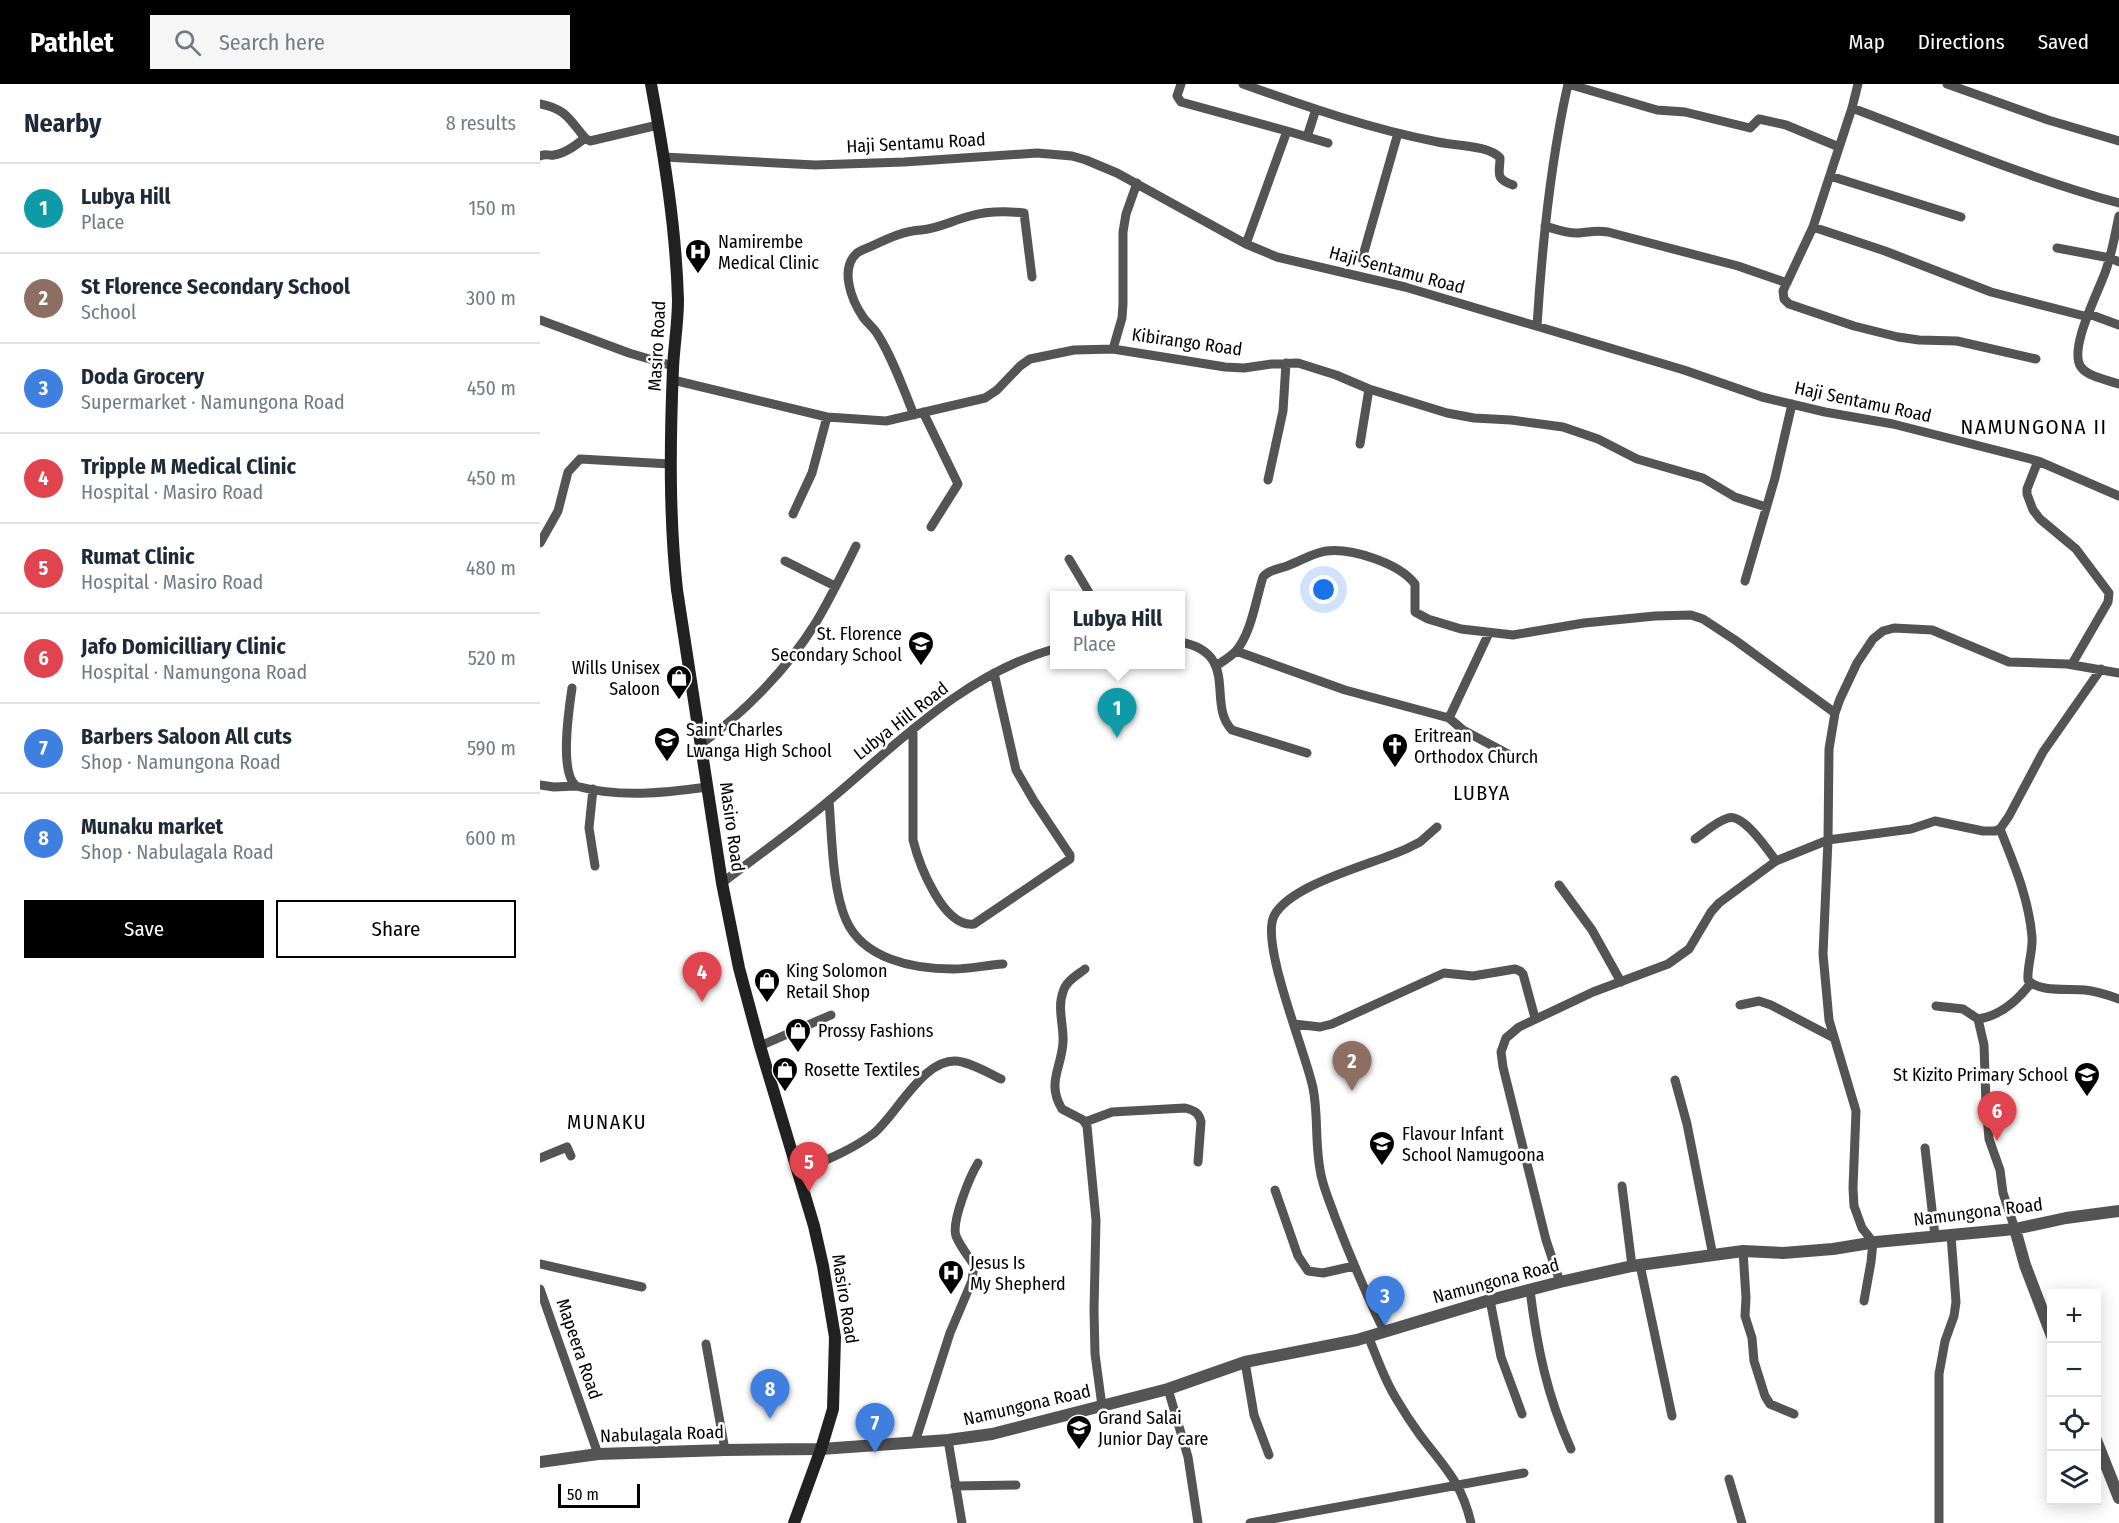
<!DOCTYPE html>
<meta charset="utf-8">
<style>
:root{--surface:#fff;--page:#f6f6f7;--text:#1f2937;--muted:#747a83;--line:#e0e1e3;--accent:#000}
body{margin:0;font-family:"Fira Sans Condensed",sans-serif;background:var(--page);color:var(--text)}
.controls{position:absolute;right:18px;bottom:18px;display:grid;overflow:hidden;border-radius:0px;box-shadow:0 3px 15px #0003}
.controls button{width:54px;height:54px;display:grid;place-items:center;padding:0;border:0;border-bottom:2px solid var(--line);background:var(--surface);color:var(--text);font:30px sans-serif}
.scale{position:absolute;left:18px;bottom:15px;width:82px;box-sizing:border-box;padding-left:6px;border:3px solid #000;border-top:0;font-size:16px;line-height:21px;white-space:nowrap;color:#000;-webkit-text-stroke:4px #fff;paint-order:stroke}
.you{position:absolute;left:784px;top:506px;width:21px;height:21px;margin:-15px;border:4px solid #fff;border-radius:50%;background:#1a73e8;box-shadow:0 0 0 9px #1a73e833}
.badge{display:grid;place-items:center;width:39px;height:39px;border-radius:50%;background:var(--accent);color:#fff;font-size:20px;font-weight:700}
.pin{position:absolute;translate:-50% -50px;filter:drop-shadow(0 2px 3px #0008)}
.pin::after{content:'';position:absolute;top:32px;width:21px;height:18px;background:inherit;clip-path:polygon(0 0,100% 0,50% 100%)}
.popup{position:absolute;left:510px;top:507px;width:135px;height:78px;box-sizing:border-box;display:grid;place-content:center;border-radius:0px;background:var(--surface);filter:drop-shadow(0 2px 4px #0005);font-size:20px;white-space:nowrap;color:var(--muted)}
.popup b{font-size:22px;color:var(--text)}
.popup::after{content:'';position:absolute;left:50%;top:100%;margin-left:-12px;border:12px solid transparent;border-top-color:var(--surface)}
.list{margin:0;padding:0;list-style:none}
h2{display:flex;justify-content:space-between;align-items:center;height:78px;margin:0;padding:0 24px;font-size:26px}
h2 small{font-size:20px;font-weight:400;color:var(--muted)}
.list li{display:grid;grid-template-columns:39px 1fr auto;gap:18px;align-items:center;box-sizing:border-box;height:90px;padding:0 24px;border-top:2px solid var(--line)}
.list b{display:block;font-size:22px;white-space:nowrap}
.list p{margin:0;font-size:20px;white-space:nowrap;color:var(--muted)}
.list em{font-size:20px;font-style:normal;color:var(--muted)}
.actions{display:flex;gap:12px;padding:18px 24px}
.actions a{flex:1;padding:14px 0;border:2px solid var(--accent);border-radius:0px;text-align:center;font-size:21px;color:var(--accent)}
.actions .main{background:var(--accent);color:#fff}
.icon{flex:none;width:33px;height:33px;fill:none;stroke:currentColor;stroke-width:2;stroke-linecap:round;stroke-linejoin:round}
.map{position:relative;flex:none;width:1579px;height:1439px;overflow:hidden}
header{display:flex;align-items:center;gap:36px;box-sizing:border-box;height:84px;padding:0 30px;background:var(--accent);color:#fff}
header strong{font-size:28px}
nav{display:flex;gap:33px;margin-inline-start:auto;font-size:21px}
.search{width:420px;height:54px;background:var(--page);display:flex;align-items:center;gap:15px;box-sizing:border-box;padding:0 21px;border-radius:0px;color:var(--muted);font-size:22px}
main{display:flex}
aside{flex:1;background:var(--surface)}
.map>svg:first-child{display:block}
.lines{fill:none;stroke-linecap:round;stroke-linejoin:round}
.minor{stroke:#545454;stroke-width:9}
.tertiary{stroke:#545454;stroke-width:12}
.secondary{stroke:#212121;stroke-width:12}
.labels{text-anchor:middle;stroke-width:5;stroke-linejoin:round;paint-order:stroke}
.street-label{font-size:18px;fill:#000;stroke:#fff}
.poi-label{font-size:18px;fill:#000;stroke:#fff;text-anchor:start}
.neighbourhood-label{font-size:20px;letter-spacing:1.5px;fill:#000;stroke:#fff}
.quarter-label{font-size:21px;letter-spacing:1.5px;fill:#000;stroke:#fff}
</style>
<header>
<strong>Pathlet</strong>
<div class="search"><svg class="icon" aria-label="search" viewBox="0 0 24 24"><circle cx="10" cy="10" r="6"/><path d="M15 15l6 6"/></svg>Search here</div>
<nav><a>Map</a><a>Directions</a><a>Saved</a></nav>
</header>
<main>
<aside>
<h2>Nearby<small>8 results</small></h2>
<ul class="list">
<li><span class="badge" style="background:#0f9aa8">1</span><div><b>Lubya Hill</b><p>Place</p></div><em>150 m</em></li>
<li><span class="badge" style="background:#8d6e63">2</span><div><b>St Florence Secondary School</b><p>School</p></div><em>300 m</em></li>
<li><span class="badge" style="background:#3f7fe0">3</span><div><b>Doda Grocery</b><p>Supermarket · Namungona Road</p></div><em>450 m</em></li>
<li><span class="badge" style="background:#e0444e">4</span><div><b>Tripple M Medical Clinic</b><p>Hospital · Masiro Road</p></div><em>450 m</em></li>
<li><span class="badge" style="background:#e0444e">5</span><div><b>Rumat Clinic</b><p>Hospital · Masiro Road</p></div><em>480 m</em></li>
<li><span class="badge" style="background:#e0444e">6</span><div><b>Jafo Domicilliary Clinic</b><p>Hospital · Namungona Road</p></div><em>520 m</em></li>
<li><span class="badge" style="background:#3f7fe0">7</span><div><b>Barbers Saloon All cuts</b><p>Shop · Namungona Road</p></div><em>590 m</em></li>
<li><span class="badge" style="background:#3f7fe0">8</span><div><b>Munaku market</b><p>Shop · Nabulagala Road</p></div><em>600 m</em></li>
</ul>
<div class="actions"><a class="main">Save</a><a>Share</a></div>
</aside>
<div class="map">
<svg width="1579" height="1439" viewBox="0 0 1579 1439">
<rect width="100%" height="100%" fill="#fff"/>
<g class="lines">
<path class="minor" d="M 641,0 L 637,12 L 641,18 L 747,47 L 706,160
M 703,0 C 767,23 831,45 898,58 C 915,62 949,61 960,74 C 960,90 954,94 973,101
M 1028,0 L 1117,26 L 1145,28 L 1210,44 L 1219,35 L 1246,41 L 1299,63
M 1318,0 L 1312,24 L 1273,143 L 1345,167 L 1451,208 L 1548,233
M 1407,0 L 1508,36 L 1579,57
M 0,20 C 26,25 29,35 45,54 L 50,57 L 118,41
M 1312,24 C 1400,57 1488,94 1579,119
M 747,47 L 788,59
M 767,53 L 776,25
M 0,72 C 6,69 8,72 14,71 C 26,69 36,61 45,54
M 124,73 L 275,81 L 364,78 L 497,69 L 532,72 L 546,76 L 577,89 L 706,160 L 737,173 L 865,203 L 1144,286 L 1222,313 L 1285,328 L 1353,340 L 1498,377 L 1579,412
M 1290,92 L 1421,133
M 1579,132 C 1575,150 1572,169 1566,186 C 1559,207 1528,265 1541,283 C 1548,293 1568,296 1579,300
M 1005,142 C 1015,145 1028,150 1039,149 C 1051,148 1055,146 1068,148 L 1198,182 L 1247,199
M 1273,143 L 1243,207 L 1244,215 L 1249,220 L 1314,242 L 1358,253 L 1379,256 L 1417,257 L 1496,275
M 1517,164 L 1570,174 L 1579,178
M 822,175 L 858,49
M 1549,230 L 1579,241
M 0,236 L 89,269 L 133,282
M 997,242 C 1002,161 1010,80 1028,0
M 573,265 L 582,234 L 583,220 L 583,148 L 586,130 L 597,99
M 133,296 L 287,333 L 346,337 L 445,314 L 457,306 L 480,282 L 490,275 L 534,266 L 573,265 L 685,283 L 704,284 L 732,280 L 758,279 L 796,291 L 829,305 L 907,329 L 934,334 L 971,336 L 1023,343 L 1058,355 L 1097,375 L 1163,394 L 1195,413 L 1226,423
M 383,328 L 418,400 L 391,443
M 374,331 C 363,304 353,275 338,251 C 334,244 327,239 323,233 C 312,217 299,185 317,169 C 321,166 328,164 334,161 C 349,154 364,147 381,146 C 397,145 414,136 430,132 C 448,127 466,127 484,129 L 492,193
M 820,360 L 829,305
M 1498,377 L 1487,405 L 1487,410 L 1493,426 L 1500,435 L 1536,465 L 1569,509 L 1568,518 L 1532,580
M 728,396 L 743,327 L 746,279
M 253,430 L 272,389 L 287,333
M 0,459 L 18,427 L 28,388 L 40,375 L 130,380
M 529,475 L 551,512
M 245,477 L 295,502
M 1205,497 L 1235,394 L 1252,320
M 640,558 C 701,569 666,620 692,646 L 767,669
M 696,567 L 805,606 L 909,634 L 923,646 L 968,670
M 676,582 C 682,578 690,573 695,568 C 711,551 716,515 723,493 C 728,486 739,485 747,482 C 760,477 773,469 786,467 C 812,464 859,479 875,500 L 875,528 L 888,535 L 921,545 L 973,551 L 1044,539 L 1115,532 L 1151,531 L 1163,535 L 1195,556 L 1295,629
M 32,604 C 29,625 19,688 36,702 C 80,714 123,709 168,703
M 909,634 L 949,549
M 373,645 L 373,756 C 379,780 403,844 434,840 L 530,775 L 530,771 L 494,717 L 476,686 L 454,589
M 161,660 C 204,629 247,585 275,540 C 290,515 303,488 316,462
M 0,701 L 14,703 L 36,702
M 53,705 L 49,744 L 55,782
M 289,717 C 292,752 292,804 306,836 C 323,875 373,885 413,885 C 429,885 447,881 463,880
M 1460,745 C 1474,780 1489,815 1492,853 C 1493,868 1487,882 1488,896 C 1500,909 1529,904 1545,906 C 1557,907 1568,911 1579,915
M 1155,755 C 1165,748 1177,737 1188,734 C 1203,729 1228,766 1236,777
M 182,799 C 218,771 256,745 291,715 C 359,658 426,589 514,565
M 1019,801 L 1052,846 L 1081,898
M 545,885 C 536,892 526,897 523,908 C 517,924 524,942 523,958 C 522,983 506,999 522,1025 L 543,1036 L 547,1042 L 556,1136 L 554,1226 L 555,1270 L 562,1322
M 1200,921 L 1219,917 L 1231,921 L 1294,954
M 1396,922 L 1423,925 L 1438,935 L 1444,961 L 1446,1020 L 1449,1055 L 1460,1086 L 1463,1109 L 1475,1145
M 1438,935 C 1460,932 1478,916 1491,899
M 754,940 L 780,943 L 792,940 L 904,889 L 933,892 L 975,885 L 980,887 L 983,890 L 995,934
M 220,962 L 291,931
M 1135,996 L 1147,1040 L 1173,1172
M 545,1038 L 572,1028 L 645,1024 C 653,1026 659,1028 661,1038 L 658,1078
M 1385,1064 L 1395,1152
M 0,1074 L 27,1063 L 31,1072
M 258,1088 C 284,1077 310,1067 333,1050 C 357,1031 386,968 422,978 C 435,981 449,989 461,995
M 1082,1102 L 1092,1182
M 735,1106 L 758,1172 L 768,1187 L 783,1189 L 814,1182
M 1203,1167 L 1206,1214 L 1205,1232 L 1212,1254 L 1214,1277 L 1225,1312 L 1230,1320 L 1254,1330
M 0,1180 L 102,1203
M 1100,1181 L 1132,1332
M 1020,1198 L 1006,1156 L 963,983 L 961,968 L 966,954 L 979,943 L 1053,908 L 1128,880 L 1149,865 L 1171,828 L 1179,819 L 1236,777 L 1288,756 L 1371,745 L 1395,737 L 1443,747 L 1455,747 L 1460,745 L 1469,732 L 1503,668 L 1561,585
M 0,1205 L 58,1370
M 990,1206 C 997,1263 1007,1312 1031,1365
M 950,1216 L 961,1273 L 982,1330
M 1324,1217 L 1331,1178 L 1333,1158 L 1322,1144 L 1314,1122 L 1313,1104 L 1316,1027 L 1289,936 L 1283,870 L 1288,756 L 1289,665 L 1295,629 L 1300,615 L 1317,579 L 1333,555 L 1343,547 L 1354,544 L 1392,546 L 1469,578 L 1527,580 L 1579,589
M 844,1247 C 826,1210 810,1172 795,1133 C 791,1121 785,1108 782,1095 C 774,1065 779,1033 773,1004 C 766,969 720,860 734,832 C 750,800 833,780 866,765 L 880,758 L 897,743
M 828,1252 C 837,1273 844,1296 857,1316 C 864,1328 872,1340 880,1351 C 904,1383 921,1397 931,1439
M 166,1260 L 185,1366
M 705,1278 L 714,1331 L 729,1371
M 628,1305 L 648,1373 L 658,1439
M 408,1356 L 422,1439
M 375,1358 L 410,1249 L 432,1197 L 434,1181 C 428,1172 420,1162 416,1152 C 411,1138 430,1092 438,1079
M 1189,1395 L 1202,1439
M 415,1402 L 476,1401
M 710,1439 L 984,1389
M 1399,1439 L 1399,1290 L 1405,1257 L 1414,1232 L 1416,1218 L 1411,1151"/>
<path class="tertiary" d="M 1475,1145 L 1485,1181 L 1512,1252
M 1556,1356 L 1579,1414
M 0,1378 L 58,1370 L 185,1366 L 281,1365 L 408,1356 L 452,1350 L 628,1305 L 705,1278 L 817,1256 L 950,1216 L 1020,1198 L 1092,1182 L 1203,1167 L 1243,1169 L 1293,1165 L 1336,1158 L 1475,1145 L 1526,1134 L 1579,1127"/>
<path class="secondary" d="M 111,0 C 124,71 136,144 138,216 C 138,239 134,262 133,284 C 130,358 129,432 137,506 L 182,799 L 199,884 L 220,962 L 274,1142 L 283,1182 L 295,1253 L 293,1325 L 281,1365 L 254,1439"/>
</g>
<defs>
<symbol id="hospital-pin" viewBox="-11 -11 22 30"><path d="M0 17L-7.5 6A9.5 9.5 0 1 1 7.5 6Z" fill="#000" stroke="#fff"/><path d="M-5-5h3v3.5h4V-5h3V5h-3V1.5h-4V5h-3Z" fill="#fff"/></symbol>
<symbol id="school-pin" viewBox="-11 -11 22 30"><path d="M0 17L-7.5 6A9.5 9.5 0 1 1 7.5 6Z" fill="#000" stroke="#fff"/><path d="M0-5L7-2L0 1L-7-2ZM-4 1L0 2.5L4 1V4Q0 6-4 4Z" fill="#fff"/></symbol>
<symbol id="shop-pin" viewBox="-11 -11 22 30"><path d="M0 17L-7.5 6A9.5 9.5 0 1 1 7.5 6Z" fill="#000" stroke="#fff"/><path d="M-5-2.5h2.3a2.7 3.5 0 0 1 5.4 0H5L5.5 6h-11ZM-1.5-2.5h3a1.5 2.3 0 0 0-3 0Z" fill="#fff"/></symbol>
<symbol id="church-pin" viewBox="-11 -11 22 30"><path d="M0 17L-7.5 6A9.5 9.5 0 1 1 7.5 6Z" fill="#000" stroke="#fff"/><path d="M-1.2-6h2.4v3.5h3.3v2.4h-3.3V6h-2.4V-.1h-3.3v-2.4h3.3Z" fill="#fff"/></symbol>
</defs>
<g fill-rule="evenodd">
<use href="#hospital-pin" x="143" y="153" width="30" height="40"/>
<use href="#school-pin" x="366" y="545" width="30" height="40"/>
<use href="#shop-pin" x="124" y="579" width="30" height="40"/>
<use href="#school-pin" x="112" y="641" width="30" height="40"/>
<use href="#church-pin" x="840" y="647" width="30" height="40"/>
<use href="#shop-pin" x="212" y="882" width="30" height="40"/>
<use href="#shop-pin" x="243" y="932" width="30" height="40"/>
<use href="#shop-pin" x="230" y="971" width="30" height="40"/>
<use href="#school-pin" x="1532" y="976" width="30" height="40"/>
<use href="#school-pin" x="827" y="1045" width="30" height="40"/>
<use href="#hospital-pin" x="396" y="1174" width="30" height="40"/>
<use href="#school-pin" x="524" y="1329" width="30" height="40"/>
</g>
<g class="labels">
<g class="street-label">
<text transform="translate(376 59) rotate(-3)" y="6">Haji Sentamu Road</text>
<text transform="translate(857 186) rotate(15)" y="6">Haji Sentamu Road</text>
<text transform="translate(647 258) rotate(8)" y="6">Kibirango Road</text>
<text transform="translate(117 262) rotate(-87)" y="6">Masiro Road</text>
<text transform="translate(1323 318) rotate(12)" y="6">Haji Sentamu Road</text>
<text transform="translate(361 637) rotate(-38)" y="6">Lubya Hill Road</text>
<text transform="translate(192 743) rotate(82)" y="6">Masiro Road</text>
<text transform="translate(1438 1128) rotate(-7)" y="6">Namungona Road</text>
<text transform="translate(956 1197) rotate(-15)" y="6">Namungona Road</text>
<text transform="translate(305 1215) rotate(81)" y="6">Masiro Road</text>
<text transform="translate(39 1265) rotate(71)" y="6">Mapeera Road</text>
<text transform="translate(487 1321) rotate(-13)" y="6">Namungona Road</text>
<text transform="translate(122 1350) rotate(-2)" y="6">Nabulagala Road</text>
</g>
<g class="poi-label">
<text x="178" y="164">Namirembe<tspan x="178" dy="21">Medical Clinic</tspan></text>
<text x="362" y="556" text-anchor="end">St. Florence<tspan x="362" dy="21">Secondary School</tspan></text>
<text x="120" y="590" text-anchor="end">Wills Unisex<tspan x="120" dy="21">Saloon</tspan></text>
<text x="146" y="652">Saint Charles<tspan x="146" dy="21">Lwanga High School</tspan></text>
<text x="874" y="658">Eritrean<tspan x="874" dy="21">Orthodox Church</tspan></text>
<text x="246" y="893">King Solomon<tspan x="246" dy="21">Retail Shop</tspan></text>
<text x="278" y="953">Prossy Fashions</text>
<text x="264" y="992">Rosette Textiles</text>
<text x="1528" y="997" text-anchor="end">St Kizito Primary School</text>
<text x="862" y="1056">Flavour Infant<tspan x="862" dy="21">School Namugoona</tspan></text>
<text x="430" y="1185">Jesus Is<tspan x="430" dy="21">My Shepherd</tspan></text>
<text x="558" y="1340">Grand Salai<tspan x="558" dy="21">Junior Day care</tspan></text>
</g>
<g class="neighbourhood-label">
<text x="942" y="716">LUBYA</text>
<text x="67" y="1045">MUNAKU</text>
</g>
<g class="quarter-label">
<text x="1494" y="350">NAMUNGONA II</text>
</g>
</g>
</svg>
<div class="controls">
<button>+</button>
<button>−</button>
<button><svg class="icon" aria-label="locate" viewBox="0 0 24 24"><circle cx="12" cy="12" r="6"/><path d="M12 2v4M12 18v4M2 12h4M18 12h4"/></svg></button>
<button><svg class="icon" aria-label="layers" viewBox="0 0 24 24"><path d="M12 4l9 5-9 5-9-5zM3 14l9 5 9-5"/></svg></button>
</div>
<div class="scale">50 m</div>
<div class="you"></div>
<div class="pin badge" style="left:577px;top:654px;background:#0f9aa8">1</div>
<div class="popup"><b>Lubya Hill</b>Place</div>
<div class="pin badge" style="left:812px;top:1007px;background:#8d6e63">2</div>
<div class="pin badge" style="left:845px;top:1242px;background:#3f7fe0">3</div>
<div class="pin badge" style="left:162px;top:918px;background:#e0444e">4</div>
<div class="pin badge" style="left:269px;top:1108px;background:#e0444e">5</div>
<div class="pin badge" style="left:1457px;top:1057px;background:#e0444e">6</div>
<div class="pin badge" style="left:335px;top:1369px;background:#3f7fe0">7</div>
<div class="pin badge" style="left:230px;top:1335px;background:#3f7fe0">8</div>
</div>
</main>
